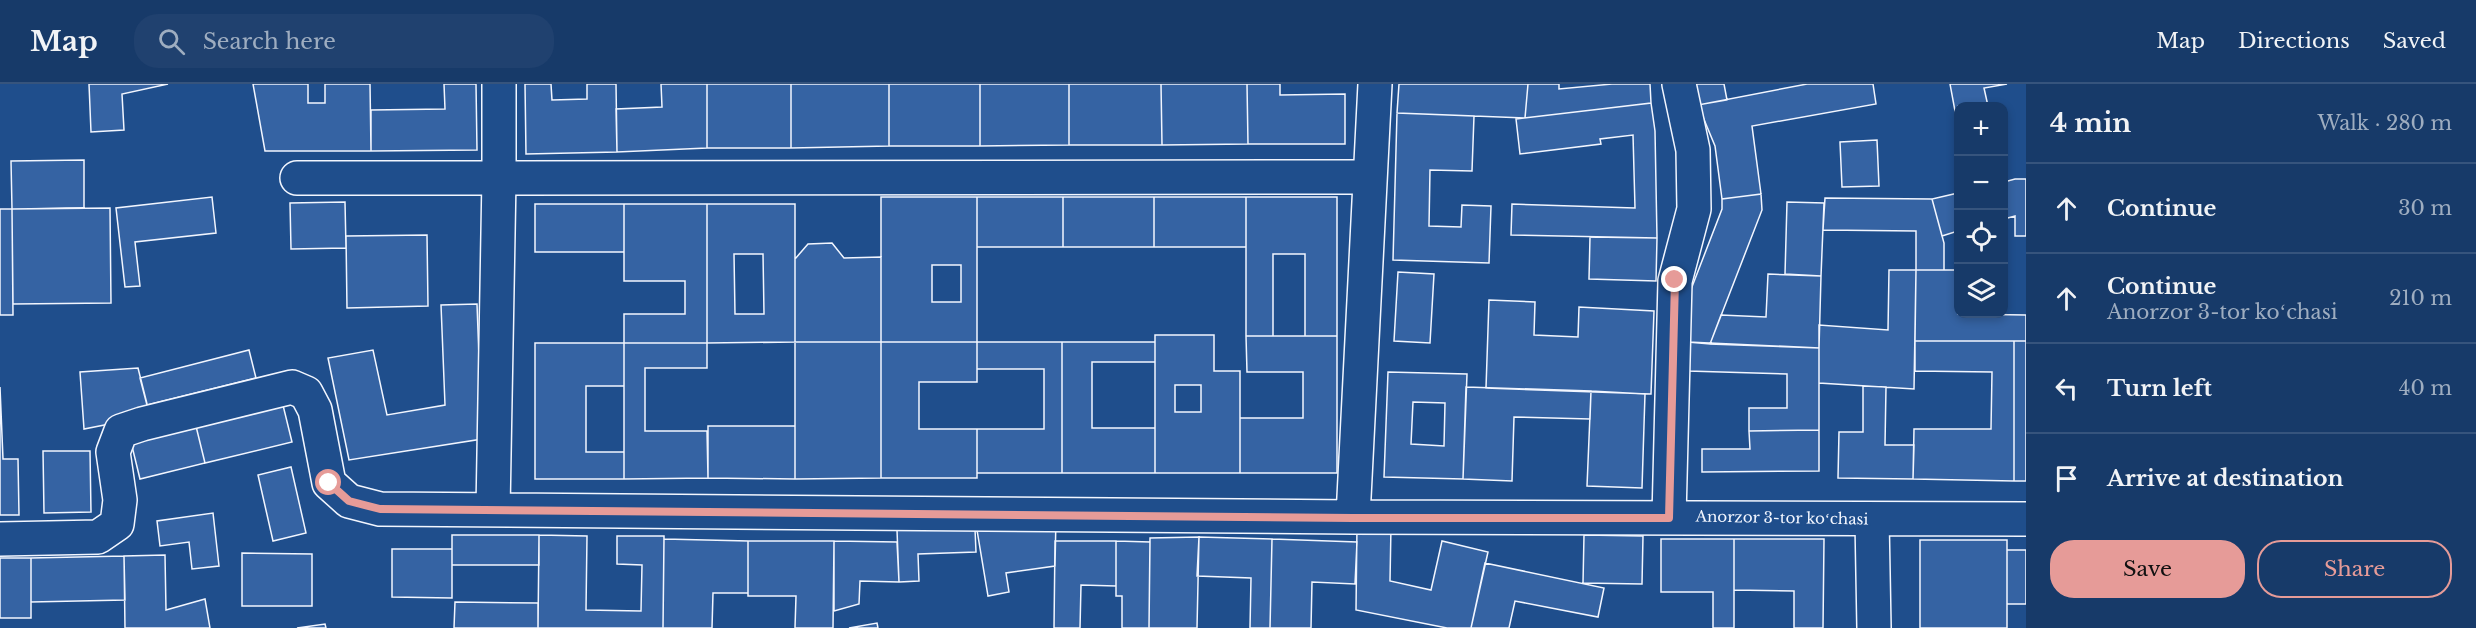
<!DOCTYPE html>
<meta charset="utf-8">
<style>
:root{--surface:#173a69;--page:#20416f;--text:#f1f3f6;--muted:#9eadc0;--line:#36547d;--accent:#e69b98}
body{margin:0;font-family:"Libre Baskerville",serif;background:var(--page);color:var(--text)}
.controls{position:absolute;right:18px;top:18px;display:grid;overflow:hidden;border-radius:12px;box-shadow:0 3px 9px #0003}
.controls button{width:54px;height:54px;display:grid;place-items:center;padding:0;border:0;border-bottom:2px solid var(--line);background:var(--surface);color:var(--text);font:30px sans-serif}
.stop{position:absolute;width:18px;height:18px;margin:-14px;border:4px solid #e69b98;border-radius:50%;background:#fff}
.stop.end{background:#e69b98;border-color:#fff;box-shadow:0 2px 6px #0008}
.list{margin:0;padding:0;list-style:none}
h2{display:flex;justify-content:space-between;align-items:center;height:78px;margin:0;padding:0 24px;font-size:26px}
h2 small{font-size:20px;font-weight:400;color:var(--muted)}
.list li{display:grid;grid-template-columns:39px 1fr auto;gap:18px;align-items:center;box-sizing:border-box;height:90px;padding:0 24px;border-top:2px solid var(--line)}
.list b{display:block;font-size:22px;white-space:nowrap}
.list p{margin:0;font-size:20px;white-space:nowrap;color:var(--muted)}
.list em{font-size:20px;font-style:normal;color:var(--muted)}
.actions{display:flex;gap:12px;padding:18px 24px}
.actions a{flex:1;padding:14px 0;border:2px solid var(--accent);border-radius:24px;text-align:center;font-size:21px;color:var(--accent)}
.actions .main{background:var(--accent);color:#111}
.icon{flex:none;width:33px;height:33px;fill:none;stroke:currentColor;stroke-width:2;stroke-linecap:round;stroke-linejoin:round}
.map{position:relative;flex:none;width:2026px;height:544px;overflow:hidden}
header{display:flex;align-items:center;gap:36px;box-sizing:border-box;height:84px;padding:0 30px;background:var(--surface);border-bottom:2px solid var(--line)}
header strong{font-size:28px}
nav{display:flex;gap:33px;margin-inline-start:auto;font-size:21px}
.search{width:420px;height:54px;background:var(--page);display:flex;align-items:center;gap:15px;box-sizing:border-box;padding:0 21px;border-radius:24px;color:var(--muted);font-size:22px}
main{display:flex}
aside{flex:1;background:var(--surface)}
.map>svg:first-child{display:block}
.building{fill:#3563a3;stroke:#f2f6ff;stroke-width:1.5;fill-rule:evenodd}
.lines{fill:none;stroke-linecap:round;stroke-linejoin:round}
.minor-casing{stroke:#f2f6ff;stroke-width:36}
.minor{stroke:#1f4e8c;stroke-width:33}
.route{stroke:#e69b98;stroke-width:8}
.labels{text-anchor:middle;stroke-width:4.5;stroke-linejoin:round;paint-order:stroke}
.street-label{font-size:15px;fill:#f2f6ff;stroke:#1f4e8c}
</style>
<header>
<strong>Map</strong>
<div class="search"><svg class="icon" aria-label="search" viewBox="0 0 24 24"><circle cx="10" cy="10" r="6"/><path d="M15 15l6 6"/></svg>Search here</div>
<nav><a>Map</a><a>Directions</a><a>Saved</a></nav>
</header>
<main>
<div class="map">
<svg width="2026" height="544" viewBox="0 0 2026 544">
<rect width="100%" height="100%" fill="#1f4e8c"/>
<path class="building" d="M 89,0 L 168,0 L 122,10 L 124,46 L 91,48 Z
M 253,0 L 308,0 L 308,19 L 325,19 L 325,0 L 370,0 L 371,67 L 265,67 Z
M 444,0 L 476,0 L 477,66 L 371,67 L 371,26 L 445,25 Z
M 525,0 L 551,0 L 552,16 L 587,15 L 587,0 L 616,0 L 617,68 L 526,70 Z
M 661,0 L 707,0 L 707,64 L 617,68 L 616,25 L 662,23 Z
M 707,0 L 791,0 L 791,64 L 707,64 Z
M 791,0 L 889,0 L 889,62 L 791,64 Z
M 889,0 L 980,0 L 980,62 L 889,62 Z
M 980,0 L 1069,0 L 1069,61 L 980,62 Z
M 1069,0 L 1161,0 L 1162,61 L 1069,61 Z
M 1161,0 L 1247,0 L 1248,60 L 1162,61 Z
M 1247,0 L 1280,0 L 1280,11 L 1345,10 L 1345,60 L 1248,60 Z
M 1399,0 L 1528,0 L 1525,34 L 1397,29 Z
M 1528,0 L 1559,0 L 1559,5 L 1612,0 L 1650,0 L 1651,19 L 1525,34 Z
M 1694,0 L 1724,0 L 1727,16 L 1698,21 Z
M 1807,0 L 1873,0 L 1876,20 L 1752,42 L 1761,110 L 1722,115 L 1715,62 L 1698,21 Z
M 1950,0 L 2007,0 L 1984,4 L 1988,22 L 1958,22 L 1958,43 Z
M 1651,19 L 1655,47 L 1657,154 L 1511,151 L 1512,120 L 1635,124 L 1633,51 L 1600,55 L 1601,60 L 1520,70 L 1516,35 Z
M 1397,29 L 1474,32 L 1472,87 L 1430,86 L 1429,142 L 1461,143 L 1462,121 L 1491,122 L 1489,179 L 1393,176 Z
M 1877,56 L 1879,102 L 1842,103 L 1840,58 Z
M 84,76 L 84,124 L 12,125 L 11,77 Z
M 2015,95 L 2026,95 L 2026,152 L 2015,152 L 2015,132 L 2004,135 L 2004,98 Z
M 1958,109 L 1958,147 L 1942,152 L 1932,115 Z
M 1761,110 L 1762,126 L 1710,260 L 1688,258 L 1690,208 L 1722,125 L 1722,115 Z
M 212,113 L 216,149 L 135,158 L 140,202 L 125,203 L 116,124 Z
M 881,113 L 977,113 L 977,258 L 881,258 ZM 932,181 L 961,181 L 961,218 L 932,218 Z
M 977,113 L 1063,113 L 1063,163 L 977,163 Z
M 1063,113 L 1154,113 L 1154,163 L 1063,163 Z
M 1154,113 L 1246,113 L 1246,163 L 1154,163 Z
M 1246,113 L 1337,113 L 1337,252 L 1305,252 L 1305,170 L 1273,170 L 1273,252 L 1246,252 Z
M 1825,114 L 1932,115 L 1944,159 L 1944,186 L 1916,186 L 1916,147 L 1823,146 Z
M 345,118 L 346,164 L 291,165 L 290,119 Z
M 1787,118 L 1824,119 L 1821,192 L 1785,190 Z
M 535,120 L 624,120 L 624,168 L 535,168 Z
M 624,120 L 707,120 L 707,259 L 624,259 L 624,230 L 685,230 L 685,197 L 624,197 Z
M 707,120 L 795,120 L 795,258 L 707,259 ZM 734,170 L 763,170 L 764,230 L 735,230 Z
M 110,124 L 111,219 L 13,220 L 12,125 Z
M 0,125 L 12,125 L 13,231 L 0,231 Z
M 427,151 L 428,222 L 347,224 L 346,152 Z
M 1590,153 L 1657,154 L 1656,197 L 1589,195 Z
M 832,159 L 844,174 L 881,173 L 881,258 L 795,258 L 795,175 L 808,160 Z
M 1889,186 L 1916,186 L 1914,305 L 1819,299 L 1819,241 L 1888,246 Z
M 1916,186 L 1958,186 L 1958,230 L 2026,231 L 2026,257 L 1915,257 Z
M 1398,188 L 1434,190 L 1430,259 L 1394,257 Z
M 1768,190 L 1821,192 L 1819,264 L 1710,260 L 1721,231 L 1766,233 Z
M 1489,216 L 1535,218 L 1534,251 L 1578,253 L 1579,223 L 1654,227 L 1651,310 L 1486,304 Z
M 477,220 L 482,355 L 349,376 L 328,274 L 373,266 L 387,331 L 445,321 L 441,221 Z
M 1155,251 L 1214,251 L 1214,287 L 1240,287 L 1240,389 L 1155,389 ZM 1175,301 L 1201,301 L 1201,328 L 1175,328 Z
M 1246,252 L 1337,252 L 1337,389 L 1240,389 L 1240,334 L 1303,334 L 1303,288 L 1247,288 Z
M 1915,257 L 2014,257 L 2014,397 L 1913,395 L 1914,345 L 1991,345 L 1992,288 L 1915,287 Z
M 2014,257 L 2026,257 L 2026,397 L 2014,397 Z
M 795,258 L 881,258 L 881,394 L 795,395 Z
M 881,258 L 977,258 L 977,298 L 919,298 L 919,345 L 977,345 L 977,394 L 881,394 Z
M 977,258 L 1062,258 L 1062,389 L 977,389 L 977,345 L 1044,345 L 1044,285 L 977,285 Z
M 1062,258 L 1155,258 L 1155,278 L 1092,278 L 1092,344 L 1155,344 L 1155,389 L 1062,389 Z
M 1688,258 L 1819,264 L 1819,346 L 1749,347 L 1749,324 L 1787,324 L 1787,290 L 1688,287 Z
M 535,259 L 624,259 L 624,302 L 586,302 L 586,368 L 624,368 L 624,395 L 535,395 Z
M 624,259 L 707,259 L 707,284 L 645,284 L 645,347 L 707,347 L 708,394 L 624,395 Z
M 249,266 L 256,294 L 147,321 L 140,294 Z
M 138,284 L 150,332 L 84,345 L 80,288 Z
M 1388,288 L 1467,290 L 1463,395 L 1384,393 ZM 1413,318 L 1445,319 L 1444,362 L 1411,360 Z
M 1863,302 L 1886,303 L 1885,361 L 1914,361 L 1913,395 L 1838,394 L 1839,348 L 1863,348 Z
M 0,303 L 3,375 L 18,375 L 19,431 L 0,431 Z
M 1466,303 L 1591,307 L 1590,335 L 1514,333 L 1512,397 L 1463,395 Z
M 1591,307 L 1645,310 L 1642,404 L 1587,402 Z
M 281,313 L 292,358 L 205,379 L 194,334 Z
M 194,334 L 205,379 L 140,395 L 129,350 Z
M 708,342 L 795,342 L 795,395 L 708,394 Z
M 1819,346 L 1819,387 L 1702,388 L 1702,365 L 1750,365 L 1749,347 Z
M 43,367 L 90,367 L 91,428 L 44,429 Z
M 291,383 L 306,449 L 273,457 L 258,391 Z
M 213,429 L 219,482 L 192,485 L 189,458 L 160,462 L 157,437 Z
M 1056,433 L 1055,482 L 1006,489 L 1009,508 L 988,512 L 977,446 Z
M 1357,441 L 1391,442 L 1390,497 L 1431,506 L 1442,457 L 1488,468 L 1471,544 L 1447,544 L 1356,526 Z
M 975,445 L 976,468 L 918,470 L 919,497 L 899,498 L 897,446 Z
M 452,451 L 539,451 L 539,481 L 452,481 Z
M 539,451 L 587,452 L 586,526 L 641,527 L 642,481 L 617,480 L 617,452 L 664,452 L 663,544 L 538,544 Z
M 1584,451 L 1643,452 L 1642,500 L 1583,499 Z
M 1199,453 L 1272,455 L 1270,544 L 1250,544 L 1251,494 L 1197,492 Z
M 1199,453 L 1197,544 L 1149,544 L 1150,454 Z
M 664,455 L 748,457 L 748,509 L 713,509 L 712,544 L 663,544 Z
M 1272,455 L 1357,458 L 1355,500 L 1312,498 L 1311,544 L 1270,544 Z
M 1661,455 L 1734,455 L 1734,544 L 1713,544 L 1713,508 L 1661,508 Z
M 1734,455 L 1824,455 L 1823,544 L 1794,544 L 1794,507 L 1734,506 Z
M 1920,456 L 2007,456 L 2007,544 L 1920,544 Z
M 748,457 L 834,457 L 833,544 L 795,544 L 796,512 L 748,512 Z
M 834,457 L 897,458 L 899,498 L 860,497 L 859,520 L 834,527 Z
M 1055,457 L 1116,457 L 1116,502 L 1081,501 L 1080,544 L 1054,544 Z
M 1116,457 L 1150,458 L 1149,544 L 1122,544 L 1122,512 L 1116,512 Z
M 392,465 L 452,465 L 452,514 L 392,513 Z
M 2007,466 L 2026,466 L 2026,520 L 2007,520 Z
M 242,469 L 312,470 L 312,522 L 242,522 Z
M 165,471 L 166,526 L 205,515 L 210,544 L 125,544 L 124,472 Z
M 124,472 L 125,516 L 31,518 L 31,474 Z
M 0,474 L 31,474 L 31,534 L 0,534 Z
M 1485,479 L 1604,504 L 1598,533 L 1515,517 L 1509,544 L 1471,544 Z
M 455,518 L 538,519 L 538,544 L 454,544 Z
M 877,539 L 878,544 L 849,544 Z
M 325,540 L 326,544 L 297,544 Z"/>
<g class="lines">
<defs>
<path id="minor" d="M 297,94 L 499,94 L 499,0
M 493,426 L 499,94 L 1370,93
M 1353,433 L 1375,0
M 1669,433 L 1675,197 L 1694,125 L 1693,66 L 1679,0
M 1872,435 L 1874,544
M 0,455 L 98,453 L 117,440 L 120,416 L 113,368 L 121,347 L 142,340 L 292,303 L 306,309 L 315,326 L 329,399 L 349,417 L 380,425 L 1353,433 L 2026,435"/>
</defs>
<use href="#minor" class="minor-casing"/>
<use href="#minor" class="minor"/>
</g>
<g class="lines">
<path class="route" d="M 329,399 L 349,417 L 380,425 L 1353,434 L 1669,434 L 1675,196"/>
</g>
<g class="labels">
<g class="street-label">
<text transform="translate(1782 434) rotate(1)" y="5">Anorzor 3-tor koʻchasi</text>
</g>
</g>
</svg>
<div class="controls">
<button>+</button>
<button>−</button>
<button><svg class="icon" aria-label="locate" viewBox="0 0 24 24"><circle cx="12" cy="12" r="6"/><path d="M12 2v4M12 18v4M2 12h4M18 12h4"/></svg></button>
<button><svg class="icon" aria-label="layers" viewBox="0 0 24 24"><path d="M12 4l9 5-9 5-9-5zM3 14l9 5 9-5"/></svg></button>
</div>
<div class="stop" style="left:329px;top:399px"></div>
<div class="stop end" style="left:1675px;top:196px"></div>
</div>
<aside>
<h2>4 min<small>Walk · 280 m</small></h2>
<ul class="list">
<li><svg class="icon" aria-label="ahead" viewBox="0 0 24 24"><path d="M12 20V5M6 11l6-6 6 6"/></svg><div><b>Continue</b></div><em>30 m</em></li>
<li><svg class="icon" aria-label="ahead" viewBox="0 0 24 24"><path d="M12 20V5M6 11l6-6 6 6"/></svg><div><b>Continue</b><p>Anorzor 3-tor koʻchasi</p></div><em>210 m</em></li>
<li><svg class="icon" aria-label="left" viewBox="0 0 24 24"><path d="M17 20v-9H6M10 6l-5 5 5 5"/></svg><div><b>Turn left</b></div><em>40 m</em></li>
<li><svg class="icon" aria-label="arrive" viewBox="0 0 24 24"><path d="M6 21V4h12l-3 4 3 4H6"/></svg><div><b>Arrive at destination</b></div></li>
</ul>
<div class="actions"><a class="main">Save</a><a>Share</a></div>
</aside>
</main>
